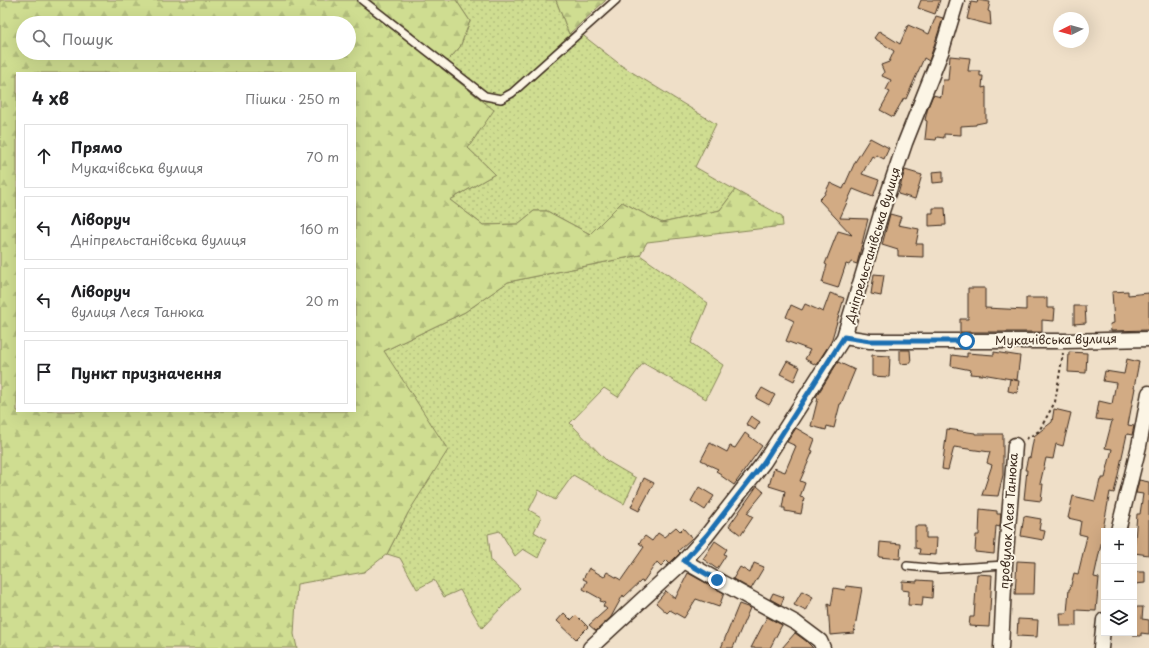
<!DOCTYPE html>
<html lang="uk">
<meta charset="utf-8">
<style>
:root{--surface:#fff;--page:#f2f2f2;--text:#202124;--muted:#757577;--line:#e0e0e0}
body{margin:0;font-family:"Playpen Sans",sans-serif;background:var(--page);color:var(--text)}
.controls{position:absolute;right:12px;bottom:12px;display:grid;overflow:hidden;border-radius:0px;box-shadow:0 4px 16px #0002}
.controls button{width:36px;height:36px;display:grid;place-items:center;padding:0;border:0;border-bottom:1px solid var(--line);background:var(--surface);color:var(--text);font:20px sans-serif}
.compass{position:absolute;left:1053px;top:12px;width:36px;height:36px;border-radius:50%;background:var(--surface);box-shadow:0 4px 16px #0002;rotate:264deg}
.stop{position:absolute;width:12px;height:12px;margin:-9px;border:3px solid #1f6fb2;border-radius:50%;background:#fff}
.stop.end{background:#1f6fb2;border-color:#fff;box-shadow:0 1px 4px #0008}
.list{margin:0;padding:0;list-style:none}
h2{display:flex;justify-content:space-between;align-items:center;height:52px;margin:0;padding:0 16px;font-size:17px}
h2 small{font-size:13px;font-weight:400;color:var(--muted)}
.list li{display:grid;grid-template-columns:26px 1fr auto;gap:12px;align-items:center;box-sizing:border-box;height:64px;margin:0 8px 8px;padding:0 8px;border:1px solid var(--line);border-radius:0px}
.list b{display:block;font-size:15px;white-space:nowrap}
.list p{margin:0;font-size:13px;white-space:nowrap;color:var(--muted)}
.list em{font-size:13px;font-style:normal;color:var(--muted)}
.icon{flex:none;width:22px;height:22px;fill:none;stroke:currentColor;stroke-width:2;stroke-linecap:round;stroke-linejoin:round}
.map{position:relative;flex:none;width:1149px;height:648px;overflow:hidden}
.search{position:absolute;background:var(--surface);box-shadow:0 4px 16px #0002;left:16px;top:16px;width:340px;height:44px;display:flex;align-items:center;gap:10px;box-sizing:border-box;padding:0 14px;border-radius:22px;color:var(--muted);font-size:15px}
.panel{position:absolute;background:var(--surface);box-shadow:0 4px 16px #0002;left:16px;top:72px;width:340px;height:340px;border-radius:0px}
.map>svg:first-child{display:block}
.grass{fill:url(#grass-dots);stroke:#858458}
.forest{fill:url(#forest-firs);stroke:#858458;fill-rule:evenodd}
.building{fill:#d2ab84;stroke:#3b2a1e}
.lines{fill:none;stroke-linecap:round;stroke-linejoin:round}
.lane-casing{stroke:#3b2a1e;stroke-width:10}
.street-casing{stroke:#3b2a1e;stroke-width:17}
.path{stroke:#3b2a1e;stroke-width:2;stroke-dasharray:3 3;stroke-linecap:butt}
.lane{stroke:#fcf5e5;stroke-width:7}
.street{stroke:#fcf5e5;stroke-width:14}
.route{stroke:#1f6fb2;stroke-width:5}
.labels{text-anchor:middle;stroke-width:4;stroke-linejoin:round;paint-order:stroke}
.street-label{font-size:12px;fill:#3b2a1e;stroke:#fcf5e5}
</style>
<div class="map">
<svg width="1149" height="648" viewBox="0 0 1149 648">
<defs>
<pattern id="grass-dots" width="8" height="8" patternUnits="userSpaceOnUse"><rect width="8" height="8" fill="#cfdd91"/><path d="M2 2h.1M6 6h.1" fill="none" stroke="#b3be7d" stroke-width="1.8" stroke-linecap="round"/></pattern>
<pattern id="forest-firs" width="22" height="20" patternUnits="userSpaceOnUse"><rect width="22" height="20" fill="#cfdd91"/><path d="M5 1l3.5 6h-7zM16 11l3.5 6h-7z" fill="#b3be7d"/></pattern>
</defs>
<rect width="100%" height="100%" fill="#efdfc8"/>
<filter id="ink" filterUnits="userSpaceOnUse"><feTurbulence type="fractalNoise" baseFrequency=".025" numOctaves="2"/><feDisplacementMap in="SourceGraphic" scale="8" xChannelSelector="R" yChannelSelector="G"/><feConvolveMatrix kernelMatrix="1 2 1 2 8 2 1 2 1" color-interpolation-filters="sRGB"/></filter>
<g filter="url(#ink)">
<path class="grass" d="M 456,0 L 556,0 L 569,34 L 580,33 L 622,66 L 716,124 L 695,167 L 735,190 L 720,210 L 662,223 L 622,202 L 590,234 L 547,211 L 534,211 L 518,224 L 483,225 L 450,200 L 495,174 L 468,148 L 441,68 L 460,47 L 470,21 Z
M 640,255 L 708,303 L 691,343 L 723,365 L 706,399 L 643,363 L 618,397 L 604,388 L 570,423 L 607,461 L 636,478 L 624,504 L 573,475 L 555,500 L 539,490 L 529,510 L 541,517 L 534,532 L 546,539 L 538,558 L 523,549 L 515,556 L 500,531 L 488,534 L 491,561 L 520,588 L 482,628 L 460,590 L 444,597 L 434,580 L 417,589 L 400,558 L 387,554 L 408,513 L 384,351 L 465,312 L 508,282 Z"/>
<path class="forest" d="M 0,0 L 456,0 L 470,21 L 460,47 L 441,68 L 494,110 L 468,148 L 495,174 L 450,200 L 483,225 L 518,224 L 534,211 L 547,211 L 590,234 L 622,202 L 662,223 L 720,210 L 735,190 L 782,216 L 783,226 L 647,242 L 640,255 L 508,282 L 465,312 L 384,351 L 448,450 L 408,513 L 387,554 L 364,572 L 297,584 L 294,634 L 297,648 L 0,648 ZM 23,23 L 349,23 L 349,53 L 23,53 ZM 17,73 L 355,73 L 355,411 L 17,411 Z
M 556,0 L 606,0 L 569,34 Z"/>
<path class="building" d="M 921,0 L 940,0 L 935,14 L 918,8 Z
M 978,0 L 990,2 L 988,11 L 990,12 L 991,25 L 967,19 L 971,2 L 977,3 Z
M 936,16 L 943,18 L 929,61 L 924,58 L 906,99 L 904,98 L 893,117 L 880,110 L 890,92 L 886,90 L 891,80 L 882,76 L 884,72 L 881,65 L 889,62 L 894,51 L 874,38 L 879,31 L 900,44 L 908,25 L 929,34 Z
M 950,56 L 970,58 L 968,71 L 980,71 L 980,76 L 983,76 L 982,88 L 986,87 L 986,122 L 976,124 L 976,125 L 961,126 L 961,135 L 944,134 L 944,138 L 937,137 L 936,140 L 925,139 L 927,121 L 925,120 L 928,107 L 933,95 L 941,97 L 943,80 L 948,80 Z
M 870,138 L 889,148 L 884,159 L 876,155 L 875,158 L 872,156 L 862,174 L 879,180 L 873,197 L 853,189 L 840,218 L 868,219 L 857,264 L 851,262 L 849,265 L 846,264 L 838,288 L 822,283 L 827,265 L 825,264 L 838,231 L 852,235 L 819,200 L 824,195 L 830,183 L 843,189 L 855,162 Z
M 905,170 L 922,175 L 915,199 L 898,194 Z
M 943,171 L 943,182 L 933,183 L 932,172 Z
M 933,208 L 945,208 L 946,225 L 929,226 L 929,213 L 933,213 Z
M 890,214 L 901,217 L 898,225 L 919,229 L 916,244 L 923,244 L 923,257 L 898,256 L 898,250 L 882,245 Z
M 874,274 L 884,275 L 881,296 L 871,294 Z
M 968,288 L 985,288 L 985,308 L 1026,310 L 1026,298 L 1047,298 L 1047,308 L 1055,308 L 1054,321 L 1042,320 L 1042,332 L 960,332 L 960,319 L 968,319 Z
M 1128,291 L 1128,295 L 1149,293 L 1149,330 L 1111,331 L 1110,324 L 1114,323 L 1112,292 Z
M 830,293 L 844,298 L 831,342 L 816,365 L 805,359 L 810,350 L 786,341 L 794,321 L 786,317 L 791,305 L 802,310 L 805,304 L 823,312 Z
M 1074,306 L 1085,306 L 1086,323 L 1074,324 Z
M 900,350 L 910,350 L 911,363 L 900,364 Z
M 994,352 L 1020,356 L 1017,380 L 982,374 L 982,375 L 970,374 L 971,370 L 951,366 L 952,355 L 967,357 L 967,353 L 994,355 Z
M 1069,352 L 1087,353 L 1086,373 L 1068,372 Z
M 872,355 L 890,356 L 889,377 L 872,376 Z
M 1127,359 L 1139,362 L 1134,388 L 1135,388 L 1128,425 L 1134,426 L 1132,435 L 1127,434 L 1114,493 L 1110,492 L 1103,529 L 1104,529 L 1104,540 L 1102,540 L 1094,577 L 1099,578 L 1096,611 L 1076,610 L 1076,626 L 1061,626 L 1060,613 L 1067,613 L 1069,589 L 1070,589 L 1074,573 L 1078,574 L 1087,536 L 1079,534 L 1081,521 L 1068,518 L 1073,496 L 1095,501 L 1100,480 L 1102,480 L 1102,478 L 1105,478 L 1112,449 L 1105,448 L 1112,421 L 1096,419 L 1099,401 L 1112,404 L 1116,383 L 1103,381 L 1105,371 L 1124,374 Z
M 787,361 L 800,367 L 794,381 L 780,374 Z
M 838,362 L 855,370 L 841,404 L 840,404 L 834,428 L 827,426 L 826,430 L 811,426 L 818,398 L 816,397 Z
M 1010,379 L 1019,381 L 1017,393 L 1008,391 Z
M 762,388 L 775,395 L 769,405 L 756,398 Z
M 1054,409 L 1071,413 L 1063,446 L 1056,444 L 1053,459 L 1046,458 L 1040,484 L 1043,484 L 1041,501 L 1024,499 L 1027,470 L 1025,470 L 1028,457 L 1030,458 L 1034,436 L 1052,422 Z
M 751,416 L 760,422 L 755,430 L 746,424 Z
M 796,428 L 815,439 L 811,450 L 813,451 L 800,481 L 805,483 L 800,497 L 804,498 L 801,514 L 785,511 L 785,508 L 782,508 L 785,491 L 769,486 L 774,468 L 785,472 L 796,446 L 787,442 Z
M 947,429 L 975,433 L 975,434 L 1003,434 L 1003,475 L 998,496 L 982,495 L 992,465 L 987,463 L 990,452 L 954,447 L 948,470 L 942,469 Z
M 745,433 L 762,446 L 734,485 L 720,475 L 721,474 L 716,471 L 718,469 L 707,464 L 707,463 L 701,460 L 710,443 L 727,452 L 730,446 L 735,448 Z
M 644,478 L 654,483 L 639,511 L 631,507 Z
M 1139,480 L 1149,482 L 1149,555 L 1134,553 L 1137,514 L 1140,514 L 1143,494 L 1136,493 Z
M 757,486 L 764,492 L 747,513 L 753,517 L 741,535 L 729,526 Z
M 699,487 L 714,496 L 705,510 L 691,501 Z
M 980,509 L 997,511 L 997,514 L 1001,514 L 1000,527 L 996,526 L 994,554 L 975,552 L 976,535 L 979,535 Z
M 1024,516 L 1041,519 L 1039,530 L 1045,531 L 1043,540 L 1021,536 Z
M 915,526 L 926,526 L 926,538 L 937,538 L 936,555 L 919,554 L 920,549 L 915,548 Z
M 676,527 L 680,531 L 683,528 L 692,538 L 678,551 L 680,553 L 670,563 L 667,560 L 661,566 L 657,562 L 643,582 L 641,581 L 624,597 L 623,595 L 611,617 L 596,631 L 589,625 L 607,609 L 603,606 L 605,603 L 600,601 L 601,599 L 583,589 L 587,581 L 583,579 L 589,568 L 604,577 L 607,572 L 621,580 L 644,547 L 639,543 L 645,536 L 652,541 L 658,533 L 664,537 Z
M 715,541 L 727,549 L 724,554 L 726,555 L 717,569 L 703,559 Z
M 880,542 L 901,544 L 900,559 L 879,557 Z
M 1017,561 L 1035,562 L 1034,594 L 1015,594 Z
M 754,563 L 764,567 L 751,589 L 733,579 L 740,567 L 750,573 Z
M 1135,572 L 1145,572 L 1145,583 L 1135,584 Z
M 688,573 L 724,593 L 719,607 L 696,599 L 684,618 L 670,610 L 667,613 L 656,603 L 666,591 L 675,599 Z
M 977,574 L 992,575 L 989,627 L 969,626 L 970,617 L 974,617 Z
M 917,580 L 933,581 L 932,598 L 923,597 L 922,606 L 908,605 L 909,591 L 902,590 L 902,581 L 917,582 Z
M 846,586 L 862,588 L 854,633 L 830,635 L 828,604 L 831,606 L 834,588 L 845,590 Z
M 802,591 L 813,597 L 806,611 L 794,605 Z
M 773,593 L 784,597 L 781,605 L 770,599 Z
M 739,604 L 750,608 L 733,648 L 721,648 Z
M 1134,607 L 1143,607 L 1142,619 L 1149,620 L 1149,634 L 1141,633 L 1141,636 L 1134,636 Z
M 564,613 L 571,620 L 576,615 L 588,627 L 576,639 L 557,621 Z
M 767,617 L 782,625 L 770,648 L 751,648 Z
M 1018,619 L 1038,620 L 1037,637 L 1017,636 Z
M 795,633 L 806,641 L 813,648 L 782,648 Z"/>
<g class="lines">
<defs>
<path id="lane" d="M 362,0 L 485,96 L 501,99 L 512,93 L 616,0
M 907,566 L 939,569 L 1005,565"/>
<path id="street" d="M 844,337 L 870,341 L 1065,341 L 1149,339
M 1118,531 L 1139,446 L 1149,393
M 684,561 L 717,580 L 796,623 L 820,641 L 823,648
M 590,648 L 684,561 L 707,535 L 764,462 L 844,337 L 881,214 L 905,143 L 942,50 L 957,0
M 1001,648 L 1005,565 L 1015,445
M 1101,648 L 1104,620"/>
</defs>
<use href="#lane" class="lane-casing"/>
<use href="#street" class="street-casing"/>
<path class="path" d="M 1026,439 L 1039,431 L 1055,402 L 1063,353"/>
<use href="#lane" class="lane"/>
<use href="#street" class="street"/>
</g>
</g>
<g class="lines" filter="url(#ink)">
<path class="route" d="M 717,580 L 684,561 L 707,535 L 764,462 L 844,337 L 870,341 L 966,341"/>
</g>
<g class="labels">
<g class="street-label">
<text transform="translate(873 245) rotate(-73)" y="4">Дніпрельстанівська вулиця</text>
<text transform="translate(1056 340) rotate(-1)" y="4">Мукачівська вулиця</text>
<text transform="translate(1009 521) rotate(-86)" y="4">провулок Леся Танюка</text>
</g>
</g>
</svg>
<div class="controls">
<button>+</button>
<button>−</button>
<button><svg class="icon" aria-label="layers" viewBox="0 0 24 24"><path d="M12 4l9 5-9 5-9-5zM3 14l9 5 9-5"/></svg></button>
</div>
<svg class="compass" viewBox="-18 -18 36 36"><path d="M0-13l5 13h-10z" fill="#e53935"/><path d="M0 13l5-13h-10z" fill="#757577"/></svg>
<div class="stop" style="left:966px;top:341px"></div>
<div class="stop end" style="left:717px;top:580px"></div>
<div class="search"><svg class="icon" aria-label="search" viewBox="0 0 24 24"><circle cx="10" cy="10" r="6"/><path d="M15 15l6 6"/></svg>Пошук</div>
<section class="panel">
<h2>4 хв<small>Пішки · 250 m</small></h2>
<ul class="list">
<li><svg class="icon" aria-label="ahead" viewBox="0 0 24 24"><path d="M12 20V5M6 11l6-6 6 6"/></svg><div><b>Прямо</b><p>Мукачівська вулиця</p></div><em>70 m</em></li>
<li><svg class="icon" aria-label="left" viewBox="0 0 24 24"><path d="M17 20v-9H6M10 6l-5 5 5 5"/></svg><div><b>Ліворуч</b><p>Дніпрельстанівська вулиця</p></div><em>160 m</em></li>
<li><svg class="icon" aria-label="left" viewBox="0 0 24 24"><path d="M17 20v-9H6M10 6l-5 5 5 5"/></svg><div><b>Ліворуч</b><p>вулиця Леся Танюка</p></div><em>20 m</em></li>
<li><svg class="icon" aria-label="arrive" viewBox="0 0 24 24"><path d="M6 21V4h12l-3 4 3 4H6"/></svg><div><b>Пункт призначення</b></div></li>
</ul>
</section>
</div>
